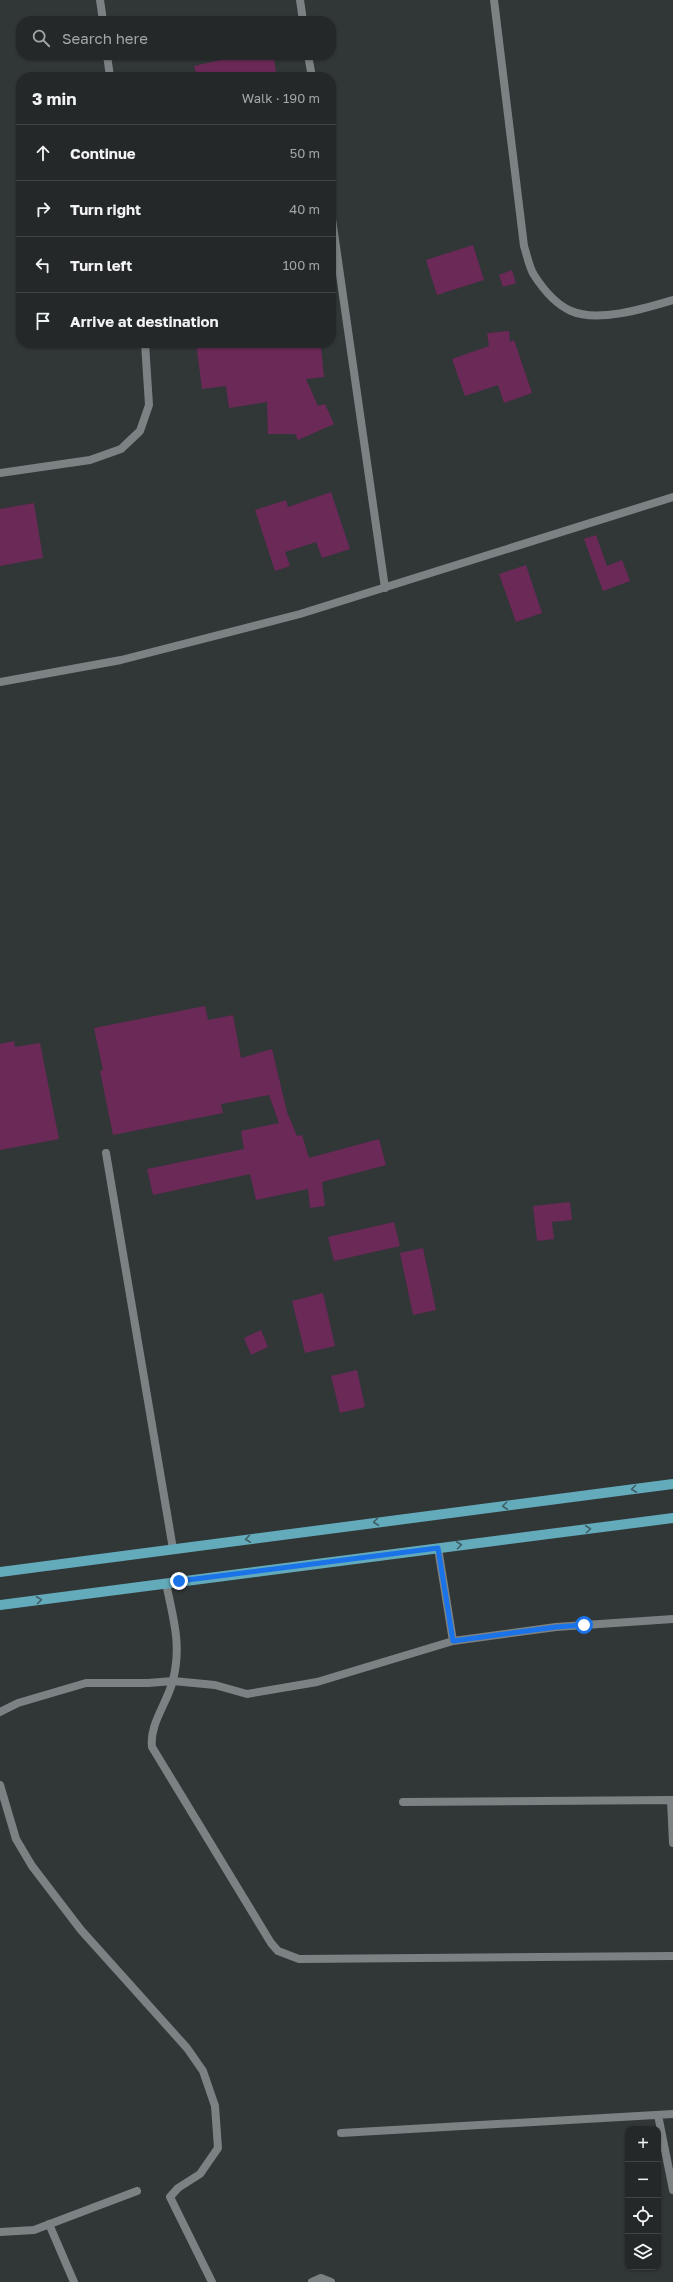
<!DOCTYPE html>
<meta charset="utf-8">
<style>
:root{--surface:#252829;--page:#313435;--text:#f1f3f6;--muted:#a3a6a8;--line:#424446}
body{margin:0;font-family:"Golos Text",sans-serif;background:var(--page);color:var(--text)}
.controls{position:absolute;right:12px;bottom:12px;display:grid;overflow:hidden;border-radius:8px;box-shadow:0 1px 3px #0004}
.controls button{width:36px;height:36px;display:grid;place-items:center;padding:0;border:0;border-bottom:1px solid var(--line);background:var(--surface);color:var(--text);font:20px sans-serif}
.stop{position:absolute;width:12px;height:12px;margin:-9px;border:3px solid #1a73e8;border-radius:50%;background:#fff}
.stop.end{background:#1a73e8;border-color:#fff;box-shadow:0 1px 4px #0008}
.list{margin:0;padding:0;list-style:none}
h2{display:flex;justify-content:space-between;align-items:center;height:52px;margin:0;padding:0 16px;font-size:17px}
h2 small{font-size:13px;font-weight:400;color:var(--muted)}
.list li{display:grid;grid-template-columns:26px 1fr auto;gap:12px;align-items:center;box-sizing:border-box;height:56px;padding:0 16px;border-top:1px solid var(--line)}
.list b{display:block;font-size:15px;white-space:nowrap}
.list em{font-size:13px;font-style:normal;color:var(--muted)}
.icon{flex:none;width:22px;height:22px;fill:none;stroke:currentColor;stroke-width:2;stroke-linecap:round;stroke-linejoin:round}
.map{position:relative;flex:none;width:673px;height:2282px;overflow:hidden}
.search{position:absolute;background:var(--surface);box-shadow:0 1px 3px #0004;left:16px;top:16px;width:320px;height:44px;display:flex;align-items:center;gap:10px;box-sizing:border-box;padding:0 14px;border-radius:16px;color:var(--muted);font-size:15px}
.panel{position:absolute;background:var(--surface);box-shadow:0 1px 3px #0004;left:16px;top:72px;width:320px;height:276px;border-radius:16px}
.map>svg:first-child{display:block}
.building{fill:#6b2958}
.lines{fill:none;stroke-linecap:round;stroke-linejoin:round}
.lane{stroke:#7c8283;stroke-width:8}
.street{stroke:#7c8283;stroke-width:8}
.primary{stroke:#63aabb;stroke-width:10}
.oneway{stroke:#3f5e66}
.route{stroke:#1a73e8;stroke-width:5}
</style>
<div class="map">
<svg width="673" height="2282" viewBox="0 0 673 2282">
<rect width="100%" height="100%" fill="#313637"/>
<path class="building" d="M 242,55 L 273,55 L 277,77 L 197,77 L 194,66 Z
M 473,245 L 484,280 L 437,295 L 426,260 Z
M 512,270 L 516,283 L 503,287 L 499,275 Z
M 509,331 L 510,342 L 514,340 L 532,393 L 504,403 L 498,385 L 465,396 L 452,359 L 489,346 L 487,333 Z
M 196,343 L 296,343 L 296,348 L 321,346 L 324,377 L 306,379 L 318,406 L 325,404 L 334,424 L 298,440 L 295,434 L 268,434 L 267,402 L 229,408 L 226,386 L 202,389 Z
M 331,492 L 350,549 L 322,558 L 316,542 L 285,552 L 290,566 L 275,571 L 255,510 L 286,500 L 288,507 Z
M 34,503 L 43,558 L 0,566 L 0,509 Z
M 596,535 L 607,566 L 622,560 L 630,581 L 603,591 L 584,539 Z
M 526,565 L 542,613 L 516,622 L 499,574 Z
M 205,1006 L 208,1020 L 233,1015 L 241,1058 L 272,1049 L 287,1112 L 297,1136 L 302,1135 L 309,1158 L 379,1139 L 386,1165 L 322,1182 L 325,1206 L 310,1208 L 308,1189 L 256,1200 L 250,1174 L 153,1195 L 147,1169 L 244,1149 L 241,1131 L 279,1123 L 269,1095 L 221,1104 L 223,1113 L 113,1135 L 100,1071 L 103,1070 L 94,1028 Z
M 14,1041 L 15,1047 L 40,1043 L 59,1139 L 0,1150 L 0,1044 Z
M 570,1202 L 572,1220 L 552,1222 L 554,1239 L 537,1241 L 533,1206 Z
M 394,1222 L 400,1246 L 334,1261 L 328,1237 Z
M 423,1248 L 436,1310 L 413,1315 L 400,1253 Z
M 323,1293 L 335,1346 L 305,1353 L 292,1301 Z
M 261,1330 L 268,1347 L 251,1355 L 244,1338 Z
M 357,1370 L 365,1407 L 340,1413 L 331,1376 Z"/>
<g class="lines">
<path class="lane" d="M 106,1153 L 173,1549"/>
<path class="street" d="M 100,0 L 103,21
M 300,0 L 303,21
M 494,0 L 524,246 C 527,255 529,267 534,275 C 543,289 555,304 571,311 C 598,323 646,308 673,300
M 107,55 L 110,77
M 308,55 L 312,77
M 331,212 L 385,588
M 0,473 L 90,460 L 121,449 L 140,431 L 149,405 L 145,343
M 0,682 L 121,660 L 300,614 L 673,497
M 438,1548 L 453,1641
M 166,1583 C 173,1618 182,1644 173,1680 C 168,1702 149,1724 152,1747 L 271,1943 L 278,1951 L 299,1959 L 673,1956
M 0,1712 L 18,1703 L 86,1683 L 148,1683 L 173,1681 L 215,1685 L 247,1694 L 317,1682 L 453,1641 L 556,1627 L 673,1619
M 0,1785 L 16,1839 L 32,1866 L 81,1930 L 187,2048 L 203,2071 L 215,2106 L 218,2148 L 200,2174 L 178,2188 L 170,2197 L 212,2282
M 671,1800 L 673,1843
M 403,1802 L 673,1800
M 658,2115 L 673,2190
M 341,2133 L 673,2114
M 49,2224 L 74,2282
M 0,2232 L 34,2230 L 137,2191
M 312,2282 L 321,2278 L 331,2282"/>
<path class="primary" d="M 0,1572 L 673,1484
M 0,1605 L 673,1518"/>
</g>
<defs><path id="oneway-chevron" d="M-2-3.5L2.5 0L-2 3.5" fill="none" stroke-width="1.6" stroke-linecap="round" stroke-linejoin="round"/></defs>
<g class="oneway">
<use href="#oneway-chevron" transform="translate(634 1489) rotate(173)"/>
<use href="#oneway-chevron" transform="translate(505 1506) rotate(173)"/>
<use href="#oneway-chevron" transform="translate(376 1522) rotate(173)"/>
<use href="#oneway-chevron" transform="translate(588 1529) rotate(-7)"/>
<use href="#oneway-chevron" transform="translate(248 1539) rotate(173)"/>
<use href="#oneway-chevron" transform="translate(459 1545) rotate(-7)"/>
<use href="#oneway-chevron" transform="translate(39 1600) rotate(-8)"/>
</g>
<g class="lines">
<path class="route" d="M 179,1581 L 438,1548 L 453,1641 L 556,1627 L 584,1625"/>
</g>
</svg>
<div class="controls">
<button>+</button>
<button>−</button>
<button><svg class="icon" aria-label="locate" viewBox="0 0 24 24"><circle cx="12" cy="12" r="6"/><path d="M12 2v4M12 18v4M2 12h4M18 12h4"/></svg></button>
<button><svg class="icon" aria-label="layers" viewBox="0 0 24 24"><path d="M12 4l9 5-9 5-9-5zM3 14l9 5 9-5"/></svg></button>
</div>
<div class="stop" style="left:584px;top:1625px"></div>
<div class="stop end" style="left:179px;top:1581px"></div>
<div class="search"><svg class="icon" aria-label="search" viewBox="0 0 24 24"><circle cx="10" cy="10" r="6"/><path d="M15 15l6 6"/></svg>Search here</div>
<section class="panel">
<h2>3 min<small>Walk · 190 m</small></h2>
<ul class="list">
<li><svg class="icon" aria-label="ahead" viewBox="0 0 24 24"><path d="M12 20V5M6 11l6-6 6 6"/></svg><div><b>Continue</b></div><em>50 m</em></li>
<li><svg class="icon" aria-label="right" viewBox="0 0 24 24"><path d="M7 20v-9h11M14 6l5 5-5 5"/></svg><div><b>Turn right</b></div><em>40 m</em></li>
<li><svg class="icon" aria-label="left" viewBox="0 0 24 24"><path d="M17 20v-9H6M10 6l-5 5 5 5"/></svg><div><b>Turn left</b></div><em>100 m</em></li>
<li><svg class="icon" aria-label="arrive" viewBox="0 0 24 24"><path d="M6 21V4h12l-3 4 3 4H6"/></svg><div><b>Arrive at destination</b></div></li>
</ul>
</section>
</div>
